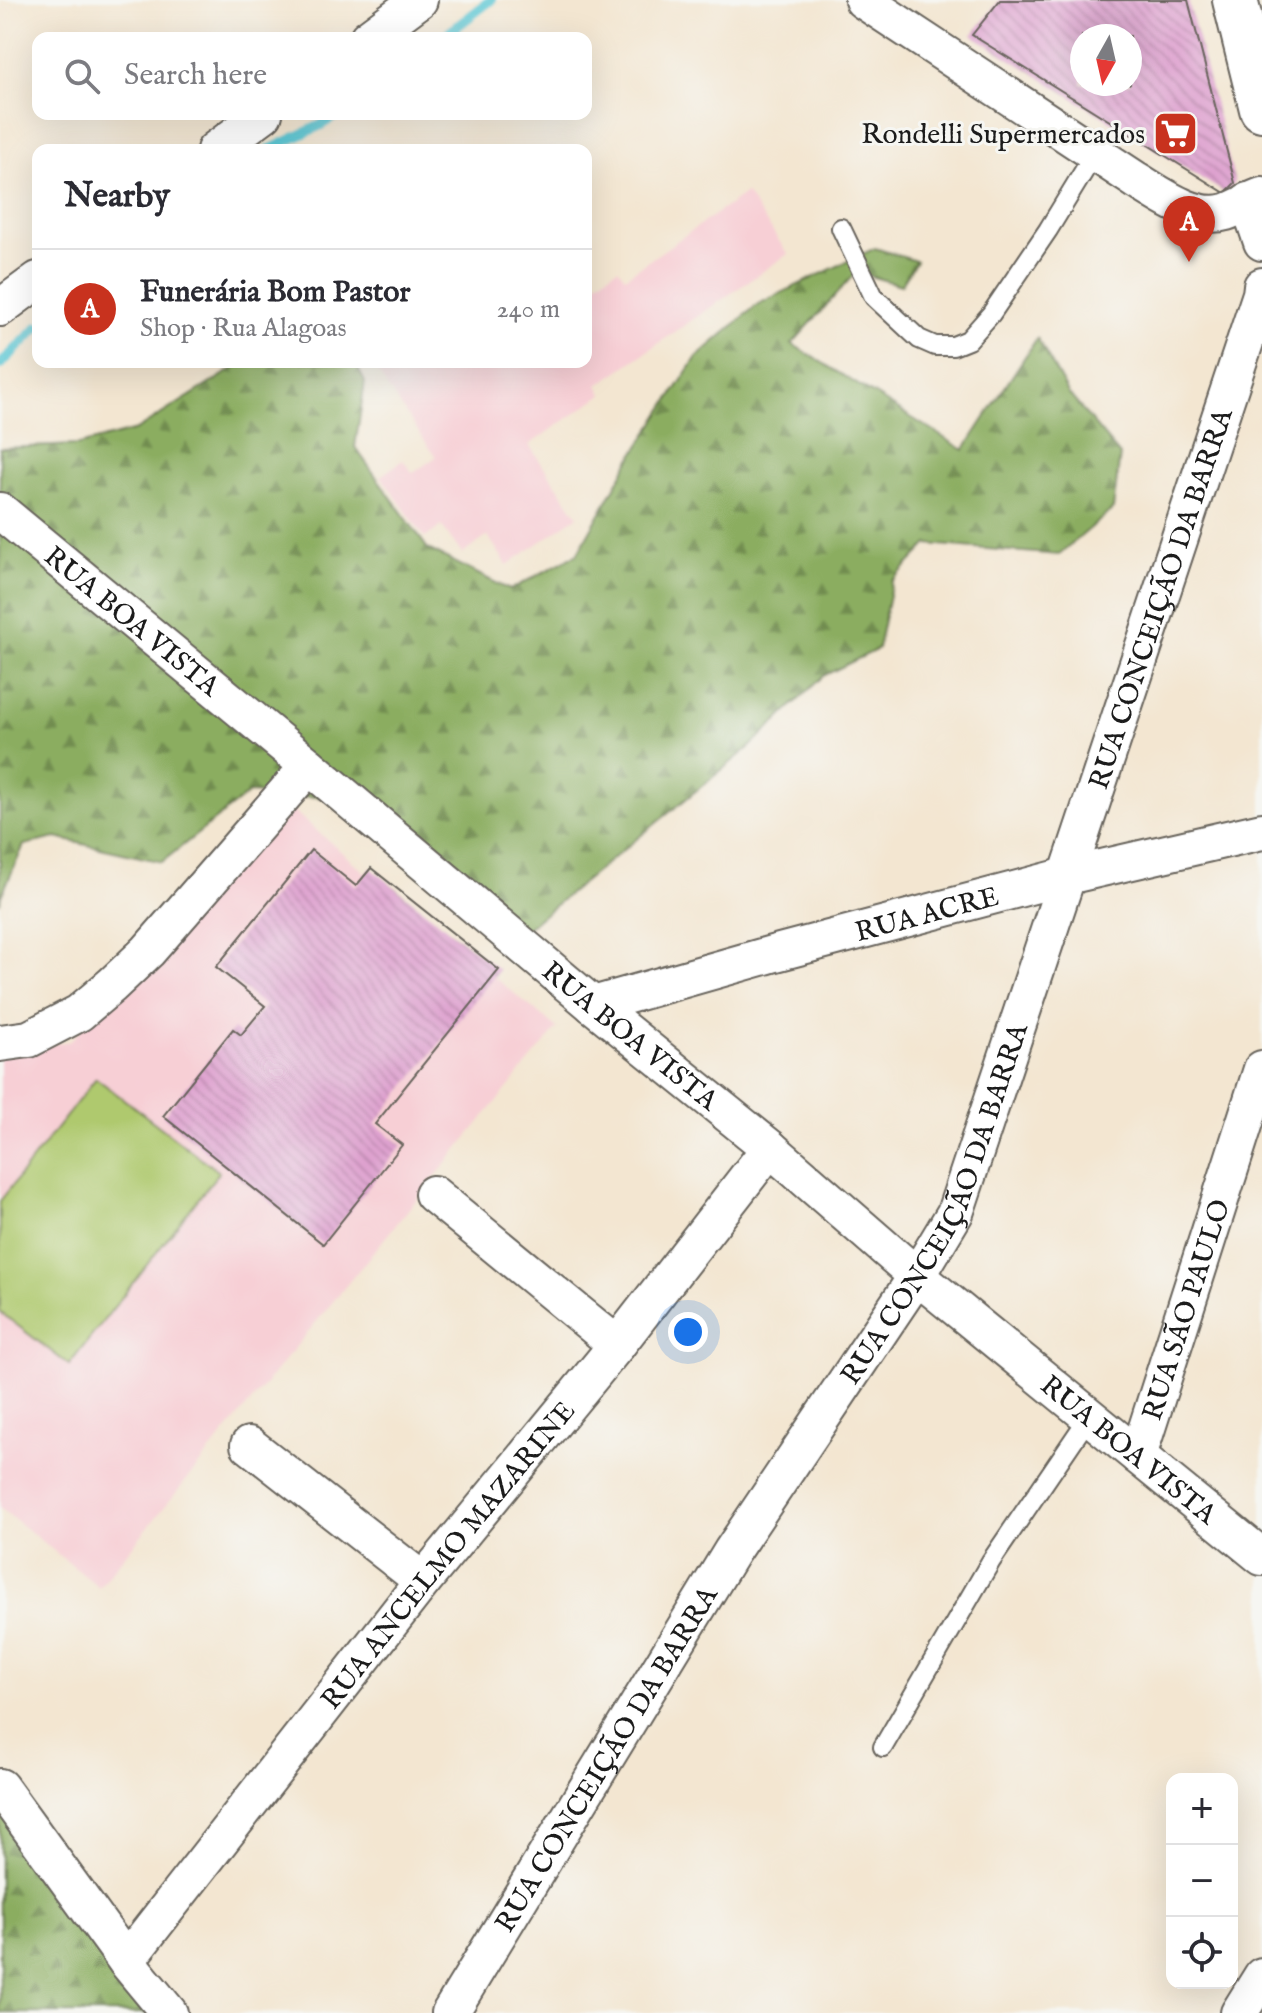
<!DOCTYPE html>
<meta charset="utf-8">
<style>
:root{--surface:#fff;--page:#f2f2f3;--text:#2b2b33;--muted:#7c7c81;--line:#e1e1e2;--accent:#c8321e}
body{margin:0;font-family:"IM FELL English",serif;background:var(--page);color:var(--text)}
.controls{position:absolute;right:24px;bottom:24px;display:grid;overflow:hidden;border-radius:16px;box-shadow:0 8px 32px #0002}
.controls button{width:72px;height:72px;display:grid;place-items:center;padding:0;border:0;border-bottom:2px solid var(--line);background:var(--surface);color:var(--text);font:40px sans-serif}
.compass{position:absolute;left:1070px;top:24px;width:72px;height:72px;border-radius:50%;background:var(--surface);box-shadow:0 8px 32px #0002;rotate:188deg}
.you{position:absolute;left:688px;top:1332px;width:28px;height:28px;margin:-20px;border:6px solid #fff;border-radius:50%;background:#1a73e8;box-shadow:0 0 0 12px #1a73e833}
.badge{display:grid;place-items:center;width:52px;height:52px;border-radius:50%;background:var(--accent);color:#fff;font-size:26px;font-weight:700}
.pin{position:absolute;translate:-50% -66px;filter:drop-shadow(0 2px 4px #0008)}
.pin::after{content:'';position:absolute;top:42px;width:28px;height:24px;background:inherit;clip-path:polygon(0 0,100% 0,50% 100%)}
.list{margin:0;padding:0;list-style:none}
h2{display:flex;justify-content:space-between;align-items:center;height:104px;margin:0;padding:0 32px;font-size:34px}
h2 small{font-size:26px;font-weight:400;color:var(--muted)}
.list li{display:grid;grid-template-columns:52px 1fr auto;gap:24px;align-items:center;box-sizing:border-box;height:120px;padding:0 32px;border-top:2px solid var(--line)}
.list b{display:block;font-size:30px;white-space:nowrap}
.list p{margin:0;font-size:26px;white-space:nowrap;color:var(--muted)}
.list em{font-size:26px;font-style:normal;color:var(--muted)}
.icon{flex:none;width:44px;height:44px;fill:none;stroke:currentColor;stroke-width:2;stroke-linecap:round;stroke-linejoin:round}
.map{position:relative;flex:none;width:1262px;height:2013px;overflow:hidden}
.search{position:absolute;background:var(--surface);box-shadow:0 8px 32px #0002;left:32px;top:32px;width:560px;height:88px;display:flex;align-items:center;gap:20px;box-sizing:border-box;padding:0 28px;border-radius:16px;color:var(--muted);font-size:30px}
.panel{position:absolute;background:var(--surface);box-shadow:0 8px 32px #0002;left:32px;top:144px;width:560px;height:224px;border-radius:16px}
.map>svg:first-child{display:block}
.built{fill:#f7cfd5}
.forest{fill:url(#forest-firs);stroke:#54643e;stroke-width:2}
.green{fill:#afc96e;stroke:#667245;stroke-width:2}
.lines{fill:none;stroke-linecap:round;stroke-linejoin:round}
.stream{stroke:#5cc7d4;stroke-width:10}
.building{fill:url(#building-back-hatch);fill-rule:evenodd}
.lane-casing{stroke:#67635b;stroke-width:22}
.street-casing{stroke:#67635b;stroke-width:40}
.primary-casing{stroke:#67635b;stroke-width:48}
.lane{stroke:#fff;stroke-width:18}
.street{stroke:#fff;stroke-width:36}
.primary{stroke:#fff;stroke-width:44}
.labels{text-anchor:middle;stroke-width:6;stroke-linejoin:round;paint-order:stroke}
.poi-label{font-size:28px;fill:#1c1c1c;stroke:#f6f6f2;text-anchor:end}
.street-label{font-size:28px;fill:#1c1c1c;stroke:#f6f6f2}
</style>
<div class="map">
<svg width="1262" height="2013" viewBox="0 0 1262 2013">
<defs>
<pattern id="forest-firs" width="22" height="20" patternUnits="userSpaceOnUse" patternTransform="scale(2)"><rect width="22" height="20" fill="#8bad61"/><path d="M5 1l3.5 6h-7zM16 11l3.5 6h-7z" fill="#718c4f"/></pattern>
<pattern id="building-back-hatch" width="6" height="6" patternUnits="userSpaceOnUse" patternTransform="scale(2)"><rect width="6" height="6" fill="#dea1cf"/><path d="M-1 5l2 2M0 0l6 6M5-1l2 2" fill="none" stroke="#be8ab1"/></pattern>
</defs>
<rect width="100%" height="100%" fill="#f6f6f2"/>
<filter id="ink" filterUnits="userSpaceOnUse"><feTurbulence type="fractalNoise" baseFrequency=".0125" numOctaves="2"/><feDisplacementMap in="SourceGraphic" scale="16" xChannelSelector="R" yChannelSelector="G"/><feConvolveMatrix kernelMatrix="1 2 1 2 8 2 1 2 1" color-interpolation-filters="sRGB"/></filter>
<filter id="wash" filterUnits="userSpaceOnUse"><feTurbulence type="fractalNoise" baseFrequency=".006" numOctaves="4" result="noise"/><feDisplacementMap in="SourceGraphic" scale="32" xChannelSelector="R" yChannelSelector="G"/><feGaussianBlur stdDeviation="1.8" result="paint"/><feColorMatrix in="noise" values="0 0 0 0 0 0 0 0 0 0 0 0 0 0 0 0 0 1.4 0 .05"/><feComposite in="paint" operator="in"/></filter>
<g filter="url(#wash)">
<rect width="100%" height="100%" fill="#f3e6d1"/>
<path class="built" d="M 746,193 L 788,254 L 598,385 L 603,394 L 529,445 L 578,516 L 507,565 L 488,536 L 462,554 L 442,526 L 425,538 L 381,476 L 403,460 L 413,473 L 436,457 L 370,362 L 586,362 L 586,290 L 618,268 L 625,277 Z
M 290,808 L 366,873 L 557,1028 L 99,1587 L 0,1508 L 0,1053 L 70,1041 Z"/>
<path class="forest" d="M 875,248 L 916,261 L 901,285 L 856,272 L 792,344 L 964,450 L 1037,338 L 1068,393 L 1120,455 L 1113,509 L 1059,555 L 928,544 L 892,581 L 878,649 L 823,676 L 750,747 L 511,941 L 334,798 L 249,793 L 162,862 L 56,838 L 24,845 L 1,896 L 0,904 L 0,448 L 79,445 L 136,430 L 244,362 L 355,362 L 365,382 L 355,447 L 428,549 L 510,590 L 577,554 L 630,460 L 697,357 L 758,304 Z
M 0,1790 L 34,1847 L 73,1922 L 150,2013 L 0,2013 Z"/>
<path class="green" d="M 96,1078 L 219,1172 L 69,1365 L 0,1312 L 0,1201 Z"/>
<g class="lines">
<path class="stream" d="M 442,38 L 491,0
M 269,150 L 321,125 L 338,114
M 0,365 L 38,327"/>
</g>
<g id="blocks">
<path class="building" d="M 1000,0 L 1188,0 L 1235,183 L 1225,193 L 972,35 ZM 1082,36 L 1130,36 L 1130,84 L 1082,84 Z
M 311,850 L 356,886 L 371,868 L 499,970 L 375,1124 L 402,1145 L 323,1244 L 163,1116 L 233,1029 L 241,1035 L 265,1006 L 216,967 Z"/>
</g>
</g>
<g filter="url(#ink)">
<use href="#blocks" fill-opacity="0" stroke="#67635b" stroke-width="2"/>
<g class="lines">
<defs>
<path id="lane" d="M 841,228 L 874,297 L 919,339 L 935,346 L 953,346 L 968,340 L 991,314 L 1048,230 L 1095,153
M 883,1747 L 991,1561 L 1089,1417"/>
<g id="street">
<path d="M 863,0 L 1136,180 C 1161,195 1195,221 1226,212 C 1238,208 1250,200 1262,196"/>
<path d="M 368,38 L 419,0"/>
<path d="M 215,150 L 264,114"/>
<path d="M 1248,201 L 1262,242"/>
<path d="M 0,308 L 38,280"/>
<path id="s1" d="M 0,511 L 309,766 L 593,1005 L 770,1148 L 917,1276 L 1262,1557"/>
<path id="s2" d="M 593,1005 L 772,954 L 1067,876 L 1262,831"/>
<path d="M 0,1043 L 29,1039 L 79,1013 L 112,985 L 148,951 L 309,766"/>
<path d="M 433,1194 L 617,1345"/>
<path d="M 249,1445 L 423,1581"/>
<path id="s3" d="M 1138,1456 L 1262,1069"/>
<path d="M 0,1787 L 126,1961 L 169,2013"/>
<path id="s4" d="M 126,1961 L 423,1581 L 617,1345 L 770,1148"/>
<path id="s5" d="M 450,2013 L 732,1551 L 917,1276 L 955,1213 L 1261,294 L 1262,286"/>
<path d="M 1239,2013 L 1262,1976"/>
</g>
<path id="primary" d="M 1235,0 L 1262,109"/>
</defs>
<use href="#lane" class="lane-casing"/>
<use href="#street" class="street-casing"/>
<use href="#primary" class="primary-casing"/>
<use href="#lane" class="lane"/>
<use href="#street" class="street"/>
<use href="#primary" class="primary"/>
</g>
</g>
<defs>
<symbol id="supermarket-square" viewBox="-11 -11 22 22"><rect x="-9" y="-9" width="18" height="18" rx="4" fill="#c8321e" stroke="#f6f6f2"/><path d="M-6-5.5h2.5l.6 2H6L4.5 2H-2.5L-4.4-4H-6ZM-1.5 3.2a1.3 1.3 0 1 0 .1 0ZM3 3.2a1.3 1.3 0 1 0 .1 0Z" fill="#fff"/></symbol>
</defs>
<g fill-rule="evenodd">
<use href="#supermarket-square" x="1150" y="108" width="51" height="51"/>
</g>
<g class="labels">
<g class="poi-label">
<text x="1145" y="143">Rondelli Supermercados</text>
</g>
<g class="street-label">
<text dy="10" stroke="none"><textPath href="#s5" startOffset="1594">RUA CONCEIÇÃO DA BARRA</textPath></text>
<text dy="10" stroke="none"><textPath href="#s1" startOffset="172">RUA BOA VISTA</textPath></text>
<text dy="10" stroke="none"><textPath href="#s2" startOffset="346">RUA ACRE</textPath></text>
<text dy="10" stroke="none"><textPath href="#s1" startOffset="820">RUA BOA VISTA</textPath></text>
<text dy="10" stroke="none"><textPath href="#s5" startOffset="946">RUA CONCEIÇÃO DA BARRA</textPath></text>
<text dy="10" stroke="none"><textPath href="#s3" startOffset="154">RUA SÃO PAULO</textPath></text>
<text dy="10" stroke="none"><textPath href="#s1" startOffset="1468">RUA BOA VISTA</textPath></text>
<text dy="10" stroke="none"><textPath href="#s4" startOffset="518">RUA ANCELMO MAZARINE</textPath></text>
<text dy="10" stroke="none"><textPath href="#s5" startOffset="298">RUA CONCEIÇÃO DA BARRA</textPath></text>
</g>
</g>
</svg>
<div class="controls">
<button>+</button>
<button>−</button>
<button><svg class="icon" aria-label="locate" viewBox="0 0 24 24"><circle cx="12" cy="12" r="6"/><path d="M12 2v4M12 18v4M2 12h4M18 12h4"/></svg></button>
</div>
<svg class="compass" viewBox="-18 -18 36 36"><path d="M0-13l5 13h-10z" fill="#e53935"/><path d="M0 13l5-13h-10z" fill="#7c7c81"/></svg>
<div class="you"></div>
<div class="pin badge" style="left:1189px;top:262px">A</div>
<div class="search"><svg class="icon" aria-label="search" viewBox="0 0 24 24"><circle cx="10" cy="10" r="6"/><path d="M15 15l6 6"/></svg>Search here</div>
<section class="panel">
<h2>Nearby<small></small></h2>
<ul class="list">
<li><span class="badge">A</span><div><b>Funerária Bom Pastor</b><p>Shop · Rua Alagoas</p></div><em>240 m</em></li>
</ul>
</section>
</div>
